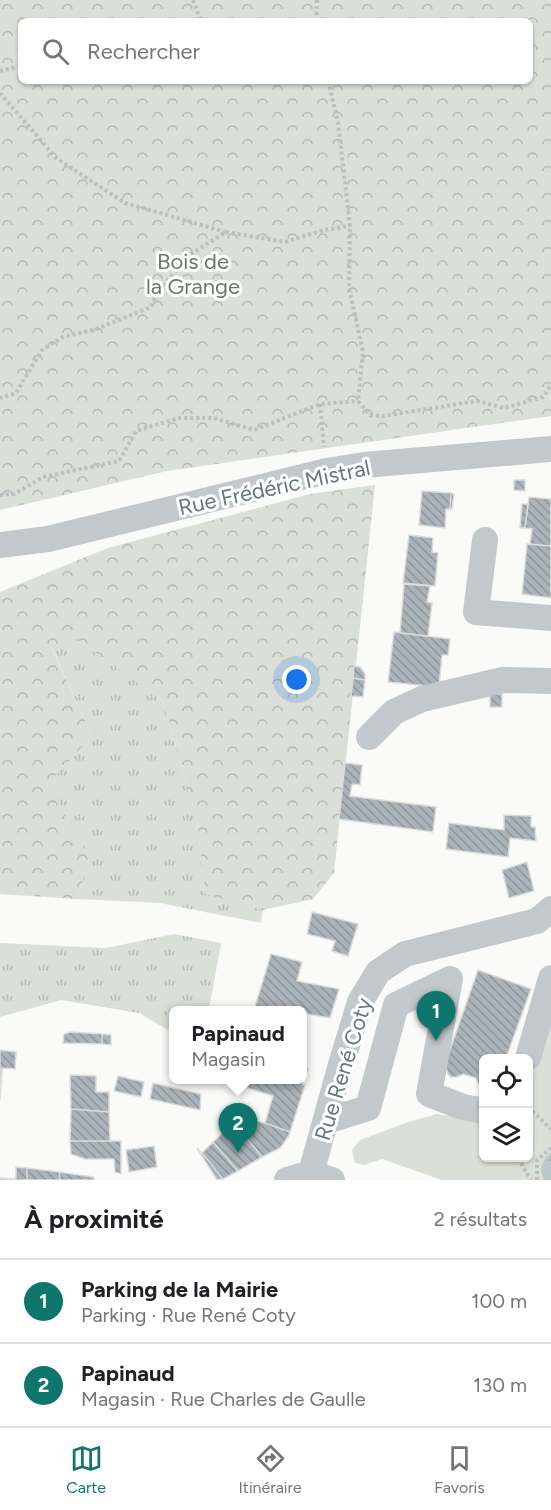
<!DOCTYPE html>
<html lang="fr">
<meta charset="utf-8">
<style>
:root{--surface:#fff;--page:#f6f6f6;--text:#202124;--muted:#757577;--line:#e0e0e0;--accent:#0f766e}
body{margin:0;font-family:Figtree,sans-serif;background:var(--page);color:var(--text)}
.controls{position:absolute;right:18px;bottom:18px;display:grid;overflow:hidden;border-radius:9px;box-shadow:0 2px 4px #0004}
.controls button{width:54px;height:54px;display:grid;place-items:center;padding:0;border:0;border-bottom:2px solid var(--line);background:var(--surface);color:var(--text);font:30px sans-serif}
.you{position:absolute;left:297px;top:680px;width:21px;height:21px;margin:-15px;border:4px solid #fff;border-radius:50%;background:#1a73e8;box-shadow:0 0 0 9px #1a73e833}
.badge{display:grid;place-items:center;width:39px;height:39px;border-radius:50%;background:var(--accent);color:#fff;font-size:20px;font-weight:700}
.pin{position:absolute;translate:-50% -50px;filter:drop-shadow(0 2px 3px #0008)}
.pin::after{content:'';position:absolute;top:32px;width:21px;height:18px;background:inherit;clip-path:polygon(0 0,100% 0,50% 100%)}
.popup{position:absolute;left:169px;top:1006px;width:138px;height:78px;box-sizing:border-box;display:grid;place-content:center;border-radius:9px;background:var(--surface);filter:drop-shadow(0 2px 4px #0005);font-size:20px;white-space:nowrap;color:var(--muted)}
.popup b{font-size:22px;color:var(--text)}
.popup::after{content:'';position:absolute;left:50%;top:100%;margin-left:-12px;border:12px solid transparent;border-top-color:var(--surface)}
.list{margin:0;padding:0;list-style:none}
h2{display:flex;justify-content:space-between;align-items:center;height:78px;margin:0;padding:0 24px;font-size:26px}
h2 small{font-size:20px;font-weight:400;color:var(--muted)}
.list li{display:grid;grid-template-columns:39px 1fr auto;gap:18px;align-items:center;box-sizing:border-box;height:84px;padding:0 24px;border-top:2px solid var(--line)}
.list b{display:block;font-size:22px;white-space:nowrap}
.list p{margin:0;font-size:20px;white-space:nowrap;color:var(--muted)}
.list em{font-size:20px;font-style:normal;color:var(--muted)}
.icon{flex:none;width:33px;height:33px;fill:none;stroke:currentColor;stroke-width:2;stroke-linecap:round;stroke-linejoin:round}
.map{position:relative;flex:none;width:551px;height:1180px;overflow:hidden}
.search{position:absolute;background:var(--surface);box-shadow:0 2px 4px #0004;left:18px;right:18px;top:18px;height:66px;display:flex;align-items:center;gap:15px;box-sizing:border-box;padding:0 21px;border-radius:9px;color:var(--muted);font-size:22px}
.sheet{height:246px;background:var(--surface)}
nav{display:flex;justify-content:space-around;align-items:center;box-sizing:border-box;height:84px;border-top:2px solid var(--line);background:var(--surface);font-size:16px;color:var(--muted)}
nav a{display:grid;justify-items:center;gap:3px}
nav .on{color:var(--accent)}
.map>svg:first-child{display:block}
.grass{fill:url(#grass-tufts)}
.forest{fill:url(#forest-crowns);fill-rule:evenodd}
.park{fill:#dadfd7}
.water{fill:url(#water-ripples)}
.building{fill:url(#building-back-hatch);stroke:#dcdcda;stroke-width:1.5}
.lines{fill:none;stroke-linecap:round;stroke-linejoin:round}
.path{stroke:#bbbfc2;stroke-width:4;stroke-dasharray:3 3;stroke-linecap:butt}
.minor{stroke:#c3c8cc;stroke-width:26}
.labels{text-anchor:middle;stroke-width:6;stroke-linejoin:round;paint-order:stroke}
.park-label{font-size:22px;fill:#687a64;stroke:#fff}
.street-label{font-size:22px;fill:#657683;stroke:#fff}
</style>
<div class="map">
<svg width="551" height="1180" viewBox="0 0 551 1180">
<defs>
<pattern id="grass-tufts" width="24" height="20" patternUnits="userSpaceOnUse" patternTransform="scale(1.5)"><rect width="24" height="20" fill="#dadfd7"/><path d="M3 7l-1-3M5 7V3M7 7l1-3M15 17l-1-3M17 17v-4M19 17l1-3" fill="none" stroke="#b4b9b4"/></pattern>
<pattern id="forest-crowns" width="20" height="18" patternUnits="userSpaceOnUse" patternTransform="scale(1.5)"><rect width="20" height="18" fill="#dadfd7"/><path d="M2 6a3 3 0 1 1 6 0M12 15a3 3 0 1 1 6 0" fill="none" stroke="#b4b9b4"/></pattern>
<pattern id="water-ripples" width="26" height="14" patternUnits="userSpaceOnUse" patternTransform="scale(1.5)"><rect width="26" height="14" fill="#bbc7cb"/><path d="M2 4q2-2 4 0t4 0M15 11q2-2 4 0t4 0" fill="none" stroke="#9ca6aa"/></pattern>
<pattern id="building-back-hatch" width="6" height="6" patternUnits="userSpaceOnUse" patternTransform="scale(1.5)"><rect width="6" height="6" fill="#aab3b9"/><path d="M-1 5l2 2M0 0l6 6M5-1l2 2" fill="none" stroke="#8e969c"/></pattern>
</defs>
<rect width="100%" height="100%" fill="#fafaf8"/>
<path class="grass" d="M 74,638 L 162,699 L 197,820 L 205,893 L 263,910 L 261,923 L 160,903 L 77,899 L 89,858 L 47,784 L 92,736 L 52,648 Z
M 174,934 L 221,943 L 209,1010 L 174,1010 L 173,1033 L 139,1013 L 61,1000 L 0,1017 L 0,943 L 106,948 Z"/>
<path class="forest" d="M 0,0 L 551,0 L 551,416 L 167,471 L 0,510 ZM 21,21 L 530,21 L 530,81 L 21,81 Z
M 375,485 L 334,873 L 313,899 L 263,910 L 205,894 L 197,820 L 162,699 L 74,638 L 52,649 L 92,736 L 48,784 L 89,858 L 77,899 L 0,894 L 0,592 L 108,548 L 310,494 Z"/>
<path class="park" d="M 551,1023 L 551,1180 L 442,1180 L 382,1159 L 364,1165 L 355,1163 L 352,1150 L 360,1140 L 408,1122 L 437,1114 L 483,1122 L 484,1158 L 528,1158 L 529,1085 Z"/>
<path class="water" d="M 551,1153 L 551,1180 L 544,1180 C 539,1168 541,1161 551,1153 Z"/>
<path class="building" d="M 514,480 L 525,480 L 525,491 L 514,490 Z
M 422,491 L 451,493 L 450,509 L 446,509 L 445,528 L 419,525 Z
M 451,493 L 454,494 L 452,509 L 450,509 Z
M 529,497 L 551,499 L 551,546 L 530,544 L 532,529 L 525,528 Z
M 522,504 L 528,504 L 525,528 L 520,528 Z
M 409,535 L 433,538 L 432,552 L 438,553 L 435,586 L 403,583 Z
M 527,544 L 551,546 L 551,598 L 522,594 Z
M 404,584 L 430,586 L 427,602 L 432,603 L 428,636 L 400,633 Z
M 394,632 L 450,639 L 448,655 L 442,655 L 439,687 L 388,682 Z
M 354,666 L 360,667 L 365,674 L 365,680 L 353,678 Z
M 353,678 L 365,680 L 363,697 L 351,696 Z
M 490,694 L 502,694 L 502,707 L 490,707 Z
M 345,763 L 362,765 L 360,785 L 352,784 L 350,796 L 436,807 L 433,832 L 339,819 Z
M 504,815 L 531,816 L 531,827 L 535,827 L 536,841 L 510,838 L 508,857 L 446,849 L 449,823 L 504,830 Z
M 527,862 L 534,891 L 509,898 L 502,870 Z
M 312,912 L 358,924 L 348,956 L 332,951 L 335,941 L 307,934 Z
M 271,954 L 302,962 L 297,981 L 339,989 L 330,1018 L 302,1013 L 302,1010 L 254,1010 Z
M 478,970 L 531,989 L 506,1058 L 484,1058 L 484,1088 L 478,1083 L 476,1078 L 463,1074 L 457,1077 L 451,1077 L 448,1074 L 445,1064 Z
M 70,1032 L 102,1034 L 102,1044 L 63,1043 L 64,1034 Z
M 102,1034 L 111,1035 L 111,1045 L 102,1044 Z
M 0,1050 L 16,1052 L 15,1069 L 2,1068 L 0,1100 Z
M 302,1061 L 308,1069 L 302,1085 L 305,1085 L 290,1132 L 265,1123 L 273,1096 L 239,1085 L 241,1080 L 302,1080 Z
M 70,1075 L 96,1076 L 96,1092 L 109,1092 L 109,1112 L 71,1109 Z
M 118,1076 L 144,1082 L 141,1097 L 114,1091 Z
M 153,1083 L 201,1094 L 200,1110 L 150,1099 Z
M 71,1109 L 109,1112 L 110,1141 L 70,1141 Z
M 231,1116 L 265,1123 L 290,1132 L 288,1137 L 280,1148 L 262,1157 L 246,1137 L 224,1132 L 232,1124 L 229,1121 Z
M 224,1132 L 246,1137 L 262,1157 L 238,1171 L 213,1142 Z
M 70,1141 L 121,1141 L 121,1174 L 115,1172 L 114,1159 L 85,1159 L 71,1154 Z
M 213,1142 L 238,1171 L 223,1179 L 202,1153 Z
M 154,1146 L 157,1167 L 129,1172 L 126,1150 Z
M 197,1148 L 202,1153 L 223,1179 L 217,1180 Z
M 16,1167 L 27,1168 L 27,1180 L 0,1180 L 0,1178 L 16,1179 Z
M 27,1168 L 59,1172 L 60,1180 L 27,1180 Z
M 59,1172 L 93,1177 L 95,1180 L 60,1180 Z"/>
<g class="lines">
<path class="path" d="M 193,0 L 201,21
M 316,21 L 317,0
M 0,71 L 21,66
M 328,81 L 338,122 L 350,226 L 349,288 L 363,352 L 358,401 L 370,415 L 383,416 L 477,401 L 504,408 L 543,397 L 551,385
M 0,93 L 56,158 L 125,203 L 226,232 L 188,256 L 158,292 L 151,307 L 96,329 L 63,337 L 42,350 L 16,393 L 0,398
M 226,232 L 285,242 L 324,230 L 350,226
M 320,404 L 324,447
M 0,495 L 14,494 L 43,477 L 119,461 L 136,431 L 179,418 L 214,418 L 254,430 L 320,404 L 358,401
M 528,1107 L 551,1129
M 518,1158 L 531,1180
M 537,1180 L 537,1160 L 551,1148"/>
<path class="minor" d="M 485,540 L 476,612 L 551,618
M 0,545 L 48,539 L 327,471 L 364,465 L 551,449
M 369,737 L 394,712 L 422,699 L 503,680 L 551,681
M 528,1058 L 551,978
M 326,1121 L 368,1108 L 396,1005 L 450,979 L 429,1094 L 463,1107 L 484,1111
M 311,1173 L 340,1068 L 360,1002 L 378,972 L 405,954 L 537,921 L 551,909
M 287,1180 L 311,1173 L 332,1180"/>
</g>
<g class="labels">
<g class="park-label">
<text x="193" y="269">Bois de<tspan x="193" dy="25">la Grange</tspan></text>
</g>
<g class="street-label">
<text transform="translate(274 487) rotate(-12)" y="8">Rue Frédéric Mistral</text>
<text transform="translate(343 1069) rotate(-73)" y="8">Rue René Coty</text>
</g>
</g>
</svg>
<div class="controls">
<button><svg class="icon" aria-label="locate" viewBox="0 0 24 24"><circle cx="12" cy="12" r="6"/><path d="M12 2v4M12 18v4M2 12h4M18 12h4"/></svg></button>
<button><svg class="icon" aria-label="layers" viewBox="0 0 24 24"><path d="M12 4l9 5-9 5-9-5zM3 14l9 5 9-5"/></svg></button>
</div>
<div class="you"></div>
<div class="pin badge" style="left:436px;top:1041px">1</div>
<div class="pin badge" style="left:238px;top:1153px">2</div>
<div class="popup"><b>Papinaud</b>Magasin</div>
<div class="search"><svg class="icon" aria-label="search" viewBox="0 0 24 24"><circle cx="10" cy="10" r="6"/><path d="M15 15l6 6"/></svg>Rechercher</div>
</div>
<section class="sheet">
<h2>À proximité<small>2 résultats</small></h2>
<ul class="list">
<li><span class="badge">1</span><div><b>Parking de la Mairie</b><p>Parking · Rue René Coty</p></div><em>100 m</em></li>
<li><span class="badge">2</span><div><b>Papinaud</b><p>Magasin · Rue Charles de Gaulle</p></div><em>130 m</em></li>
</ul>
</section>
<nav>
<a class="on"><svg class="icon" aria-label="map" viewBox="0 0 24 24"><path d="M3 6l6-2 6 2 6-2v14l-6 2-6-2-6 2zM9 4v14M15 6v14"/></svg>Carte</a>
<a><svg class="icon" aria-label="directions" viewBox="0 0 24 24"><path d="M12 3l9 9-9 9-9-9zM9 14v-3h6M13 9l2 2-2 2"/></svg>Itinéraire</a>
<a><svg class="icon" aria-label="saved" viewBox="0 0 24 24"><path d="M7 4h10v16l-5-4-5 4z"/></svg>Favoris</a>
</nav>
